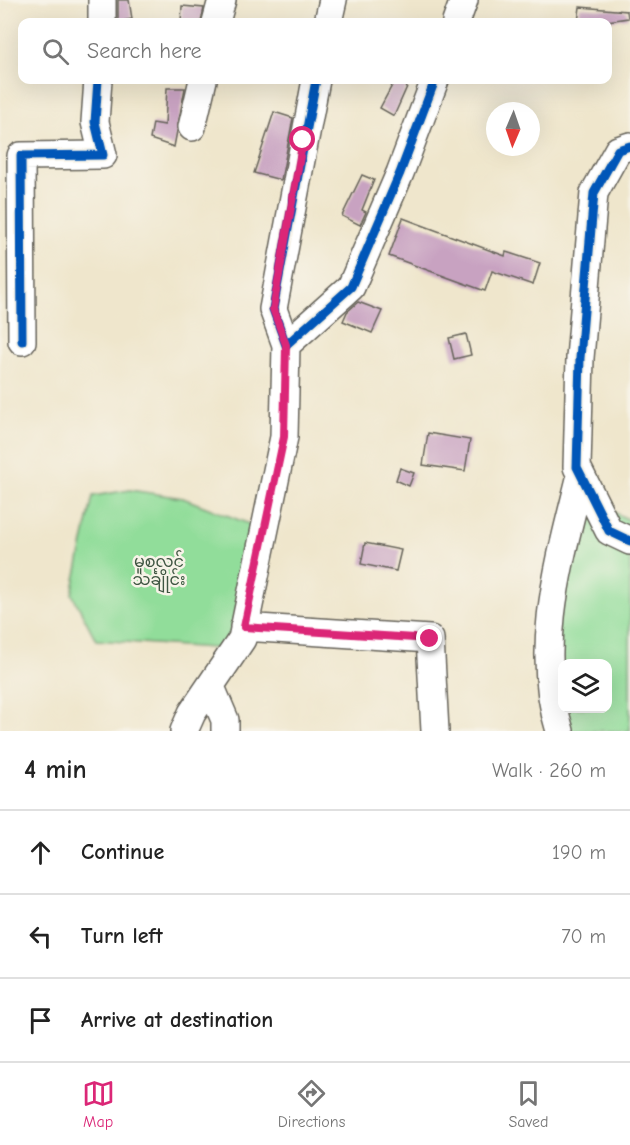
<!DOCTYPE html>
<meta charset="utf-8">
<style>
:root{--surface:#fff;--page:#f6f6f6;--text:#222;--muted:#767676;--line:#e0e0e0;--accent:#db2777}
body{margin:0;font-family:"Comic Neue","Noto Sans Myanmar",sans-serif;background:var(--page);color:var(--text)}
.controls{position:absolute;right:18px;bottom:18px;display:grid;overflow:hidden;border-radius:12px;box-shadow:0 6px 24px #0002}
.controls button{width:54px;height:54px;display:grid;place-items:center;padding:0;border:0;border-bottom:2px solid var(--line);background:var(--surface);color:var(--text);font:30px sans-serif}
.compass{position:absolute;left:486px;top:102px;width:54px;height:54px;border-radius:50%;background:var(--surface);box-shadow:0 6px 24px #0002;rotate:182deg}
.stop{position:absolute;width:18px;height:18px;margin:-14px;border:4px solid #db2777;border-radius:50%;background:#fff}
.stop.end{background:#db2777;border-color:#fff;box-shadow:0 2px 6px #0008}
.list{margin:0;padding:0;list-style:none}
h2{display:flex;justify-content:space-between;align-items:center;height:78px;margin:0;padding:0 24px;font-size:26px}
h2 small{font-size:20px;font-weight:400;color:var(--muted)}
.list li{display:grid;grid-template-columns:39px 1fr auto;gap:18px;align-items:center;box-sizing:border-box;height:84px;padding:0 24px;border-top:2px solid var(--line)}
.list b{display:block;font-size:22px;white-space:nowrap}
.list em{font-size:20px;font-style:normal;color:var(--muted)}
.icon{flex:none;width:33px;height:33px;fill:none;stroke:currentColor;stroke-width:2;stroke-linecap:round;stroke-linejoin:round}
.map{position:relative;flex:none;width:630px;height:731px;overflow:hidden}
.search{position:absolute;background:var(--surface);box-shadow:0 6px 24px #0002;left:18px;right:18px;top:18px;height:66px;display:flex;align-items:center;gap:15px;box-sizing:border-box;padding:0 21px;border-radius:12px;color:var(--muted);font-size:22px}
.sheet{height:330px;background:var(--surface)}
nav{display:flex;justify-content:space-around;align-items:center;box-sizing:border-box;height:84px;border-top:2px solid var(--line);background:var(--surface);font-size:16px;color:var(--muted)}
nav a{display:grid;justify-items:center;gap:3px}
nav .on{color:var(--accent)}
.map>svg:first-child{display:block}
.green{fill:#91dd9a;stroke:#567c5b;stroke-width:1.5;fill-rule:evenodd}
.building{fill:#c8a2c1}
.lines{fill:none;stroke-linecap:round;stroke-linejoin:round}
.minor-casing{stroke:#66635a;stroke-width:30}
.minor{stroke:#fff;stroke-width:27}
.cycleway-casing{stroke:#f7f3e8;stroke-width:13}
.cycleway{stroke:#0057b8;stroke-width:9}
.route{stroke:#db2777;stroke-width:8}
.labels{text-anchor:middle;stroke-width:5;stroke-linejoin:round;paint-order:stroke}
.park-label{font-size:16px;fill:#3f5642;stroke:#f7f3e8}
</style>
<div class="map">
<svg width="630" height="731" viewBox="0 0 630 731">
<rect width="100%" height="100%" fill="#f7f3e8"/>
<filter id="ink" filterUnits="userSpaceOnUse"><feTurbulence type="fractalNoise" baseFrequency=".0167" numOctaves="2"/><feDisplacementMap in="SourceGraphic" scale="12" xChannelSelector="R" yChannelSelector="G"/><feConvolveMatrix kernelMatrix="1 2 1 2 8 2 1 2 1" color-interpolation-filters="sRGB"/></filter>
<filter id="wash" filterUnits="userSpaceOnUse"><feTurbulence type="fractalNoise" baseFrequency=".008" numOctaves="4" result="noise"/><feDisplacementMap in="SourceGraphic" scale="24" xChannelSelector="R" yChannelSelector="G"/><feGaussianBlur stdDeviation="1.35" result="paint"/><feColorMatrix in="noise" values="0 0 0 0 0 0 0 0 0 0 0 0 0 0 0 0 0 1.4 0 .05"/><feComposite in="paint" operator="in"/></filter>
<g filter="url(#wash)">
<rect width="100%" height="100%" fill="#efe6cc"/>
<path class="green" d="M 130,490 L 183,498 L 257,527 L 226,649 L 96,640 L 72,594 L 93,496 Z
M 588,500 L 630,520 L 630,731 L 568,731 C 546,686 554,559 577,514 C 580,509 585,504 588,500 ZM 562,664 L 608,664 L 608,708 L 562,708 Z"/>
<g id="blocks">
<path class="building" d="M 118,0 L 129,0 L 132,19 L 118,22 Z
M 182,6 L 204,8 L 201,22 L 181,22 Z
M 580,7 L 627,11 L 628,18 L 600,22 L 578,22 Z
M 395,80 L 410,80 L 394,116 L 380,108 Z
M 167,88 L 185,88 L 174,147 L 150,139 L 153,123 L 165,125 Z
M 274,112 L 293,118 L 281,180 L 254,173 Z
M 362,175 L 374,180 L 362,210 L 366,212 L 360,225 L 342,216 Z
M 403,218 L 505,256 L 506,252 L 540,263 L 533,285 L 492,271 L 485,291 L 389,256 Z
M 358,302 L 382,311 L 372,333 L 343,321 L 347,312 Z
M 466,334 L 471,355 L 454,359 L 449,338 Z
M 428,433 L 470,440 L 465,471 L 423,465 Z
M 400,468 L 414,473 L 409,486 L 396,480 Z
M 365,543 L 401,550 L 396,571 L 361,564 Z"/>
</g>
</g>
<g filter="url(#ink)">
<use href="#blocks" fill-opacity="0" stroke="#66635a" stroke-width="1.5"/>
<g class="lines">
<defs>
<path id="minor" d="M 102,22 L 102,0
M 216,22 L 222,0
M 328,22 L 333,0
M 456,22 L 464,0
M 192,127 L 203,80
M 630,146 L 618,150 L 594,193 L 580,358 L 577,467 L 609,531 L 630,541
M 22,341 L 21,156 L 103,155 L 95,122 L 98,80
M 286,345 L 351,287 L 400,173 L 435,80
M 244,627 L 430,639 L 435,731
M 211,687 L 225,720 L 225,731
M 184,731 L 192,713 L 242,639 L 284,437 L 286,345 L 273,309 L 316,80
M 560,731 C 533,647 561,557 581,475"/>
</defs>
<use href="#minor" class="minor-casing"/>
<use href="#minor" class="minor"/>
<defs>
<path id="cycleway" d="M 316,80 L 273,309 L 286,345 L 351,287 L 400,173 L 435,80
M 630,146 L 618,150 L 594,193 L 580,358 L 577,467 L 609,531 L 630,541
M 22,341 L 21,156 L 103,155 L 95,122 L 98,80"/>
</defs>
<use href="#cycleway" class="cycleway-casing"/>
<use href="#cycleway" class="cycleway"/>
</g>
</g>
<g class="lines" filter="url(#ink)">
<path class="route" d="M 303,140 L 273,309 L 286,345 L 284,437 L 244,627 L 430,639"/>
</g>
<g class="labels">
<g class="park-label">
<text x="159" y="567">မူစလင်<tspan x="159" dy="18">သင်္ချိုင်း</tspan></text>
</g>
</g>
</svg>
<div class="controls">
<button><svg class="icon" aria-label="layers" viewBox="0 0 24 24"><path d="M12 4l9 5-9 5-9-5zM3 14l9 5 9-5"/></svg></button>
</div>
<svg class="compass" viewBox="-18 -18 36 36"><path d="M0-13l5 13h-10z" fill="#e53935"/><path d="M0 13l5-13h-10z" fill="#767676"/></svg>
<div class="stop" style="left:303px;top:140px"></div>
<div class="stop end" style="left:430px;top:639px"></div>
<div class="search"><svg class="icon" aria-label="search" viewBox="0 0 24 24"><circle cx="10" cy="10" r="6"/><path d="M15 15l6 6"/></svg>Search here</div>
</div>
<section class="sheet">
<h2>4 min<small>Walk · 260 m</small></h2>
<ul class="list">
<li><svg class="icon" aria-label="ahead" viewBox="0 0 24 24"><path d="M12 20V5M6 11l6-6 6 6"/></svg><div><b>Continue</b></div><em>190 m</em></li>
<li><svg class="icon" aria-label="left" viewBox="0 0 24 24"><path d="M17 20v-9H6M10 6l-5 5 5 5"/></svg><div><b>Turn left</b></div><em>70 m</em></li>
<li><svg class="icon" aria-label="arrive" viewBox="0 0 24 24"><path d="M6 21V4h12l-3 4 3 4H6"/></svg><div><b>Arrive at destination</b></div></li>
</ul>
</section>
<nav>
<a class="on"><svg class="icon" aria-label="map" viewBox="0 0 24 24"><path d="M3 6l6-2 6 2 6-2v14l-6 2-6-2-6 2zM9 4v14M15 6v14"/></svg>Map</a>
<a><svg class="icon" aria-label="directions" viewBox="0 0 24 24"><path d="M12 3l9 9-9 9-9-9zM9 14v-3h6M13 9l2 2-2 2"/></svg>Directions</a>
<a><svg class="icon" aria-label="saved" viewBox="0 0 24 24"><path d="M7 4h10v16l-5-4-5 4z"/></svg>Saved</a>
</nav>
